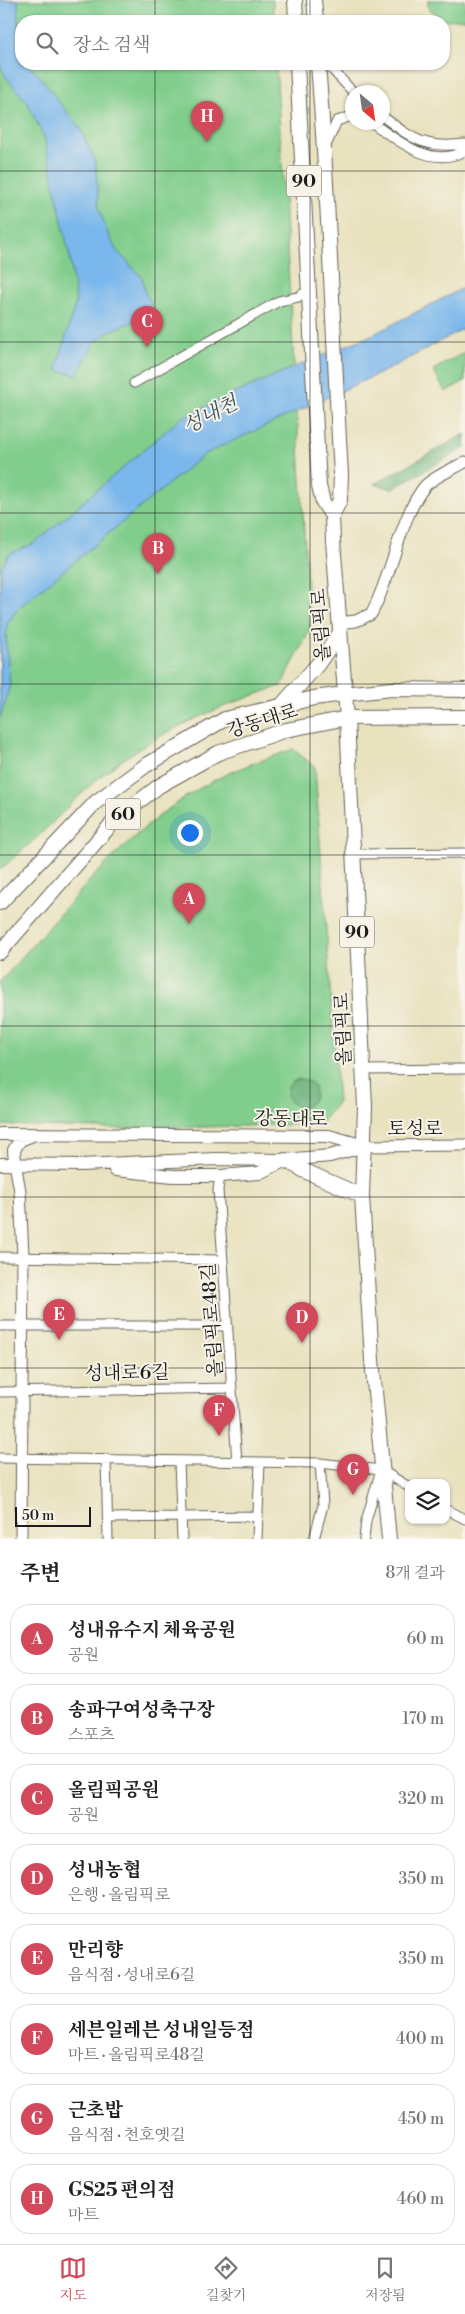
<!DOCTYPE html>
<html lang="ko">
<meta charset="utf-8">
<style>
:root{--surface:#fff;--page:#f6f6f6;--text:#222;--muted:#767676;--line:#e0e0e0;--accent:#d1495b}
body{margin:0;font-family:"Libre Bodoni","Noto Serif KR",serif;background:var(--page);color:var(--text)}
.controls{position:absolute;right:15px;bottom:15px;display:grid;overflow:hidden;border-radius:10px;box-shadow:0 1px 4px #0004}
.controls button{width:45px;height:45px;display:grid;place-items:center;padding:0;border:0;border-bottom:1px solid var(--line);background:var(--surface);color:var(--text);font:25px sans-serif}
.compass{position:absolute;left:345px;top:85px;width:45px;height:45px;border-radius:50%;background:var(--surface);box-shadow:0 1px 4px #0004;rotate:151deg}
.scale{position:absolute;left:15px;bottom:12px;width:76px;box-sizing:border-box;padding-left:5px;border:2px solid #1c1c1c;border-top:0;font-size:14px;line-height:18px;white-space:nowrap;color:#1c1c1c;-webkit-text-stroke:4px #f7f3e8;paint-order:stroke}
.you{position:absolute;left:189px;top:832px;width:18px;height:18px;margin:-12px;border:4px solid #fff;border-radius:50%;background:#1a73e8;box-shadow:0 0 0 8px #1a73e833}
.badge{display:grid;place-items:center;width:32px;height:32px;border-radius:50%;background:var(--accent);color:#fff;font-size:16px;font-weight:700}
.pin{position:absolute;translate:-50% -41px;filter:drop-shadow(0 1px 2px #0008)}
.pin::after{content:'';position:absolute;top:26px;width:18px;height:15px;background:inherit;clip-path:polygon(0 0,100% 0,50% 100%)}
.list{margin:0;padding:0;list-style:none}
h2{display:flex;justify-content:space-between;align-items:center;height:65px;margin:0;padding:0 20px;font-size:21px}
h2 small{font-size:16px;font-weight:400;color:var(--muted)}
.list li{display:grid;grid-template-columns:32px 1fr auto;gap:15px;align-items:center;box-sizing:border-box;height:70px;margin:0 10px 10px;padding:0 10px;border:1px solid var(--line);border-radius:20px}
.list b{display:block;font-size:19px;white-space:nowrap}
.list p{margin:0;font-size:16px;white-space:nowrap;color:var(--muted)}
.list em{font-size:16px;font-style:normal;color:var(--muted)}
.icon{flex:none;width:28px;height:28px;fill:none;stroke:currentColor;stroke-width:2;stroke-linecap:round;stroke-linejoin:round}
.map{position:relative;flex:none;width:465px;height:1539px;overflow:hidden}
.search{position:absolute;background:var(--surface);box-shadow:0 1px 4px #0004;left:15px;right:15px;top:15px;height:55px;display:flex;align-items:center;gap:12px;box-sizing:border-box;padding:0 18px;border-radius:20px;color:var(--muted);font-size:19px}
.sheet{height:705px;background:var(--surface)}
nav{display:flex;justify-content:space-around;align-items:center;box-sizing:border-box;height:70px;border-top:1px solid var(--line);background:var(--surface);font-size:14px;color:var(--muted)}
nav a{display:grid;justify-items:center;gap:2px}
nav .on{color:var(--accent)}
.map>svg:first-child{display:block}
.green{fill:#80cd8c;stroke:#4e7454}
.forest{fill:#68b078;stroke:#42664a}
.water{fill:#7ab7ec;stroke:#4b6a84}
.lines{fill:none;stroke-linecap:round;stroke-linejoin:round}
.minor-casing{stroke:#646155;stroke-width:11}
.tertiary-casing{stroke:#646155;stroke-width:13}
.secondary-casing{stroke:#646155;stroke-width:14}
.primary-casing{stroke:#646155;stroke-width:16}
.minor{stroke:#fff;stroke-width:9}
.tertiary{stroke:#fff;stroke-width:11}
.secondary{stroke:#fff;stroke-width:12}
.primary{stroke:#fff;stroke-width:14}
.grid{fill:none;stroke:#1c1c1c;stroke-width:1;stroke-opacity:0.55}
.labels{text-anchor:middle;stroke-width:4;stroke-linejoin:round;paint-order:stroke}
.shield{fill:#f7f3e8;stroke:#5e5c59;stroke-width:1}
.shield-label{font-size:18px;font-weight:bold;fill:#1c1c1c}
.street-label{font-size:19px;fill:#1c1c1c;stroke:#f7f3e8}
.water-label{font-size:20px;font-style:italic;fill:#3d5265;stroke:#f7f3e8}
</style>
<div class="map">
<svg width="465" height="1539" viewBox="0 0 465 1539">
<rect width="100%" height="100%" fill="#f7f3e8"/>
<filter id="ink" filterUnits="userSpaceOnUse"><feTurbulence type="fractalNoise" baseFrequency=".02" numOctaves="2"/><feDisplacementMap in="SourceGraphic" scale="10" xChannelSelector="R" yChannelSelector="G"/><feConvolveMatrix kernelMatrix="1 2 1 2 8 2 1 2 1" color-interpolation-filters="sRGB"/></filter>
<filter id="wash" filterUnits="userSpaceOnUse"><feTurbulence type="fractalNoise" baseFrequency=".0096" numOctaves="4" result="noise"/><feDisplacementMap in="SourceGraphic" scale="20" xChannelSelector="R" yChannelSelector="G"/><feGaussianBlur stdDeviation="1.12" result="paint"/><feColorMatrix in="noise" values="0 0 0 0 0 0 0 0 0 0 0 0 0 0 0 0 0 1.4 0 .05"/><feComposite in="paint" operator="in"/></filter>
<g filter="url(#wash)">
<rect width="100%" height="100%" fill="#e9e2bf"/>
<path class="green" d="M 0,0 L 273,0 L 274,21 L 21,21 L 21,64 L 276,64 L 310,630 L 281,686 C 220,706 161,730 110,769 C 88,786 70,805 51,824 C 35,840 17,855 0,870 Z
M 428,0 L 465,0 L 465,19 L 444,20 L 428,8 Z
M 465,352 L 465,381 L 445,392 L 433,370 Z
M 293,749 L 315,767 L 338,1102 L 320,1124 L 126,1129 L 0,1125 L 0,982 C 67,908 135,815 229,773 C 249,764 272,757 293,749 Z"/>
<path class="forest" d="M 465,434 L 465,448 L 392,489 L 374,484 Z
M287 1093a14 14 0 1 1 28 0a14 14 0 1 1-28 0Z"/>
<path class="water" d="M 0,0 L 18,0 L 18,41 L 21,48 L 21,64 L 28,64 L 44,81 L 58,101 L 79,126 L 95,160 L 99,208 L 106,229 L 116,250 L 142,277 L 145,293 L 151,303 L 149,315 L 110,331 L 94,343 L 77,375 L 56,370 L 76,302 L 70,258 L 44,137 L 27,102 L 5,76 L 0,64 Z
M 465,287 L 465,328 L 389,369 L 205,454 L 18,608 L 7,624 L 6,642 L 10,685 L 0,719 L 0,569 L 9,554 L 35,543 L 181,418 L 278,374 L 374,334 Z"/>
</g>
<g filter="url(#ink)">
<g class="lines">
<defs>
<path id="minor" d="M 327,64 L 353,92
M 382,116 C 413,139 424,149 465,144
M 371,122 C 398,141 431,169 465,151
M 325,148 L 337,121 L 352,116
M 134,383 L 279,301 L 298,297 L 309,290
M 353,854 L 465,853
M 362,1070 L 465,1069
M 220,1176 L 218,1190 L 237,1462
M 0,1257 L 223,1260
M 0,1326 L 228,1326
M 0,1392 L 232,1388
M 0,1458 L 320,1463 L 381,1470 L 409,1487
M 106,1459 L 108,1539
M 179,1461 L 182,1539
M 446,1509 L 465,1519
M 108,1518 L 258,1516
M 257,1539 L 260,1462
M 314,1539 L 323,1505 L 320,1463
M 364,1539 L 366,1521 L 380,1473"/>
<path id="tertiary" d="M 338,623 L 356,621 L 371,614 C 392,577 400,516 425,486 C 432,478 455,468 465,462
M 364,1146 L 465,1145
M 15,1163 L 20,1191 L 23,1256 L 21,1539"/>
<path id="secondary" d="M 0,1134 L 329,1136 L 364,1146
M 15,1163 L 14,1150 L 20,1140 L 33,1135
M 0,1164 L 80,1165 L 217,1159 L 285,1160 L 330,1156 L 364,1146
M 115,1170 L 173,1176 L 220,1176 L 259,1173 L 284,1161"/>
<path id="primary" d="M 295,0 L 296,21
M 314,0 L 316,21
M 297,64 L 319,486 L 323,502 L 332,516
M 318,64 C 329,200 333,338 341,475 L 340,500 L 332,516 L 333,541 L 347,718 L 365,1107 L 362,1196 L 372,1360 L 389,1539
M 281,706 L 318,664 L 339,634
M 0,903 L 96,802 L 145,766 L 225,719 L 314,698 L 344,694 L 392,689 L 465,690
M 0,952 L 116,819 L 159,786 L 218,753 L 286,730 L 347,718 L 465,717
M 285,1160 L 305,1171 L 362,1196"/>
</defs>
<use href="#minor" class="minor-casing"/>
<use href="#tertiary" class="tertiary-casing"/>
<use href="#secondary" class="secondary-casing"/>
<use href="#primary" class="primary-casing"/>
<use href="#minor" class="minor"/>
<use href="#tertiary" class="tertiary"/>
<use href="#secondary" class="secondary"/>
<use href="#primary" class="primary"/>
</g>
</g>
<path class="grid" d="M 155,0 L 155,21M 310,0 L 310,21M 155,64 L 155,1539M 310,64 L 310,1539M 0,171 L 465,171M 0,342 L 465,342M 0,513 L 465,513M 0,684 L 465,684M 0,855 L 465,855M 0,1026 L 465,1026M 0,1197 L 465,1197M 0,1368 L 465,1368"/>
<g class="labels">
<g class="shield">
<rect x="286.5" y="165.5" width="35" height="31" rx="4"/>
<rect x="105.5" y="798.5" width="35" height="31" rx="4"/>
<rect x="339.5" y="916.5" width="35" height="31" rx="4"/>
</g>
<g class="shield-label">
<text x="304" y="187">90</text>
<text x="123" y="820">60</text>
<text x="357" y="938">90</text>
</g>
<g class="street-label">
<text transform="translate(320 625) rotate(-94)" y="7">올림픽로</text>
<text transform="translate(262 720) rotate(-17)" y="7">강동대로</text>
<text transform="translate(342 1029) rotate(-92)" y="7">올림픽로</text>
<text transform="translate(291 1118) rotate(1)" y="7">강동대로</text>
<text x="415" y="1135">토성로</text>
<text transform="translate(211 1320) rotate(-94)" y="7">올림픽로48길</text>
<text transform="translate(127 1372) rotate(-1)" y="7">성내로6길</text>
</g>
<g class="water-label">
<text transform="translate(210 414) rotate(-27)" y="7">성내천</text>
</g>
</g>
</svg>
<div class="controls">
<button><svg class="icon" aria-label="layers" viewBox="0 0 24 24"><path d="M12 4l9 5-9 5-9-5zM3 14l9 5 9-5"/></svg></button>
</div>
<svg class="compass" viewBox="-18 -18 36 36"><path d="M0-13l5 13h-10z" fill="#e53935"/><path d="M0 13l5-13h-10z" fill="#767676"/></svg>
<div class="scale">50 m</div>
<div class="you"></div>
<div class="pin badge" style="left:189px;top:924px">A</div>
<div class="pin badge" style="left:158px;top:574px">B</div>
<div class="pin badge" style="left:147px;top:347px">C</div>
<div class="pin badge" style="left:302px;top:1343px">D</div>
<div class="pin badge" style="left:59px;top:1340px">E</div>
<div class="pin badge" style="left:219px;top:1436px">F</div>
<div class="pin badge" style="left:353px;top:1495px">G</div>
<div class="pin badge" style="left:207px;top:142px">H</div>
<div class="search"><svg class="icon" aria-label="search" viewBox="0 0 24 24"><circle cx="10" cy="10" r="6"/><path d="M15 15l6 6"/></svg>장소 검색</div>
</div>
<section class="sheet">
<h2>주변<small>8개 결과</small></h2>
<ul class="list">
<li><span class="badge">A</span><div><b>성내유수지 체육공원</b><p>공원</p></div><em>60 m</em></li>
<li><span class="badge">B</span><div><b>송파구여성축구장</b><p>스포츠</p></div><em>170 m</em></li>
<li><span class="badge">C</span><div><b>올림픽공원</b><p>공원</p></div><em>320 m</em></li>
<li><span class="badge">D</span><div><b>성내농협</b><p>은행 · 올림픽로</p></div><em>350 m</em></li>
<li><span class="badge">E</span><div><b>만리향</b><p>음식점 · 성내로6길</p></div><em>350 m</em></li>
<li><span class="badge">F</span><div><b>세븐일레븐 성내일등점</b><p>마트 · 올림픽로48길</p></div><em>400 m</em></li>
<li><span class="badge">G</span><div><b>근초밥</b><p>음식점 · 천호옛길</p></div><em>450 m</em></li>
<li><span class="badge">H</span><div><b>GS25 편의점</b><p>마트</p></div><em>460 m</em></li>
</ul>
</section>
<nav>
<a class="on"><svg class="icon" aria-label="map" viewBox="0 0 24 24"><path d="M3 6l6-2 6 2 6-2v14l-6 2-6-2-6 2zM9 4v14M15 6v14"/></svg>지도</a>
<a><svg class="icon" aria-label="directions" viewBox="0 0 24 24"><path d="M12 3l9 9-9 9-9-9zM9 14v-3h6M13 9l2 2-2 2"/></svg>길찾기</a>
<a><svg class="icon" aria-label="saved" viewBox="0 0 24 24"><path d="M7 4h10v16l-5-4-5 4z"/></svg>저장됨</a>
</nav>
